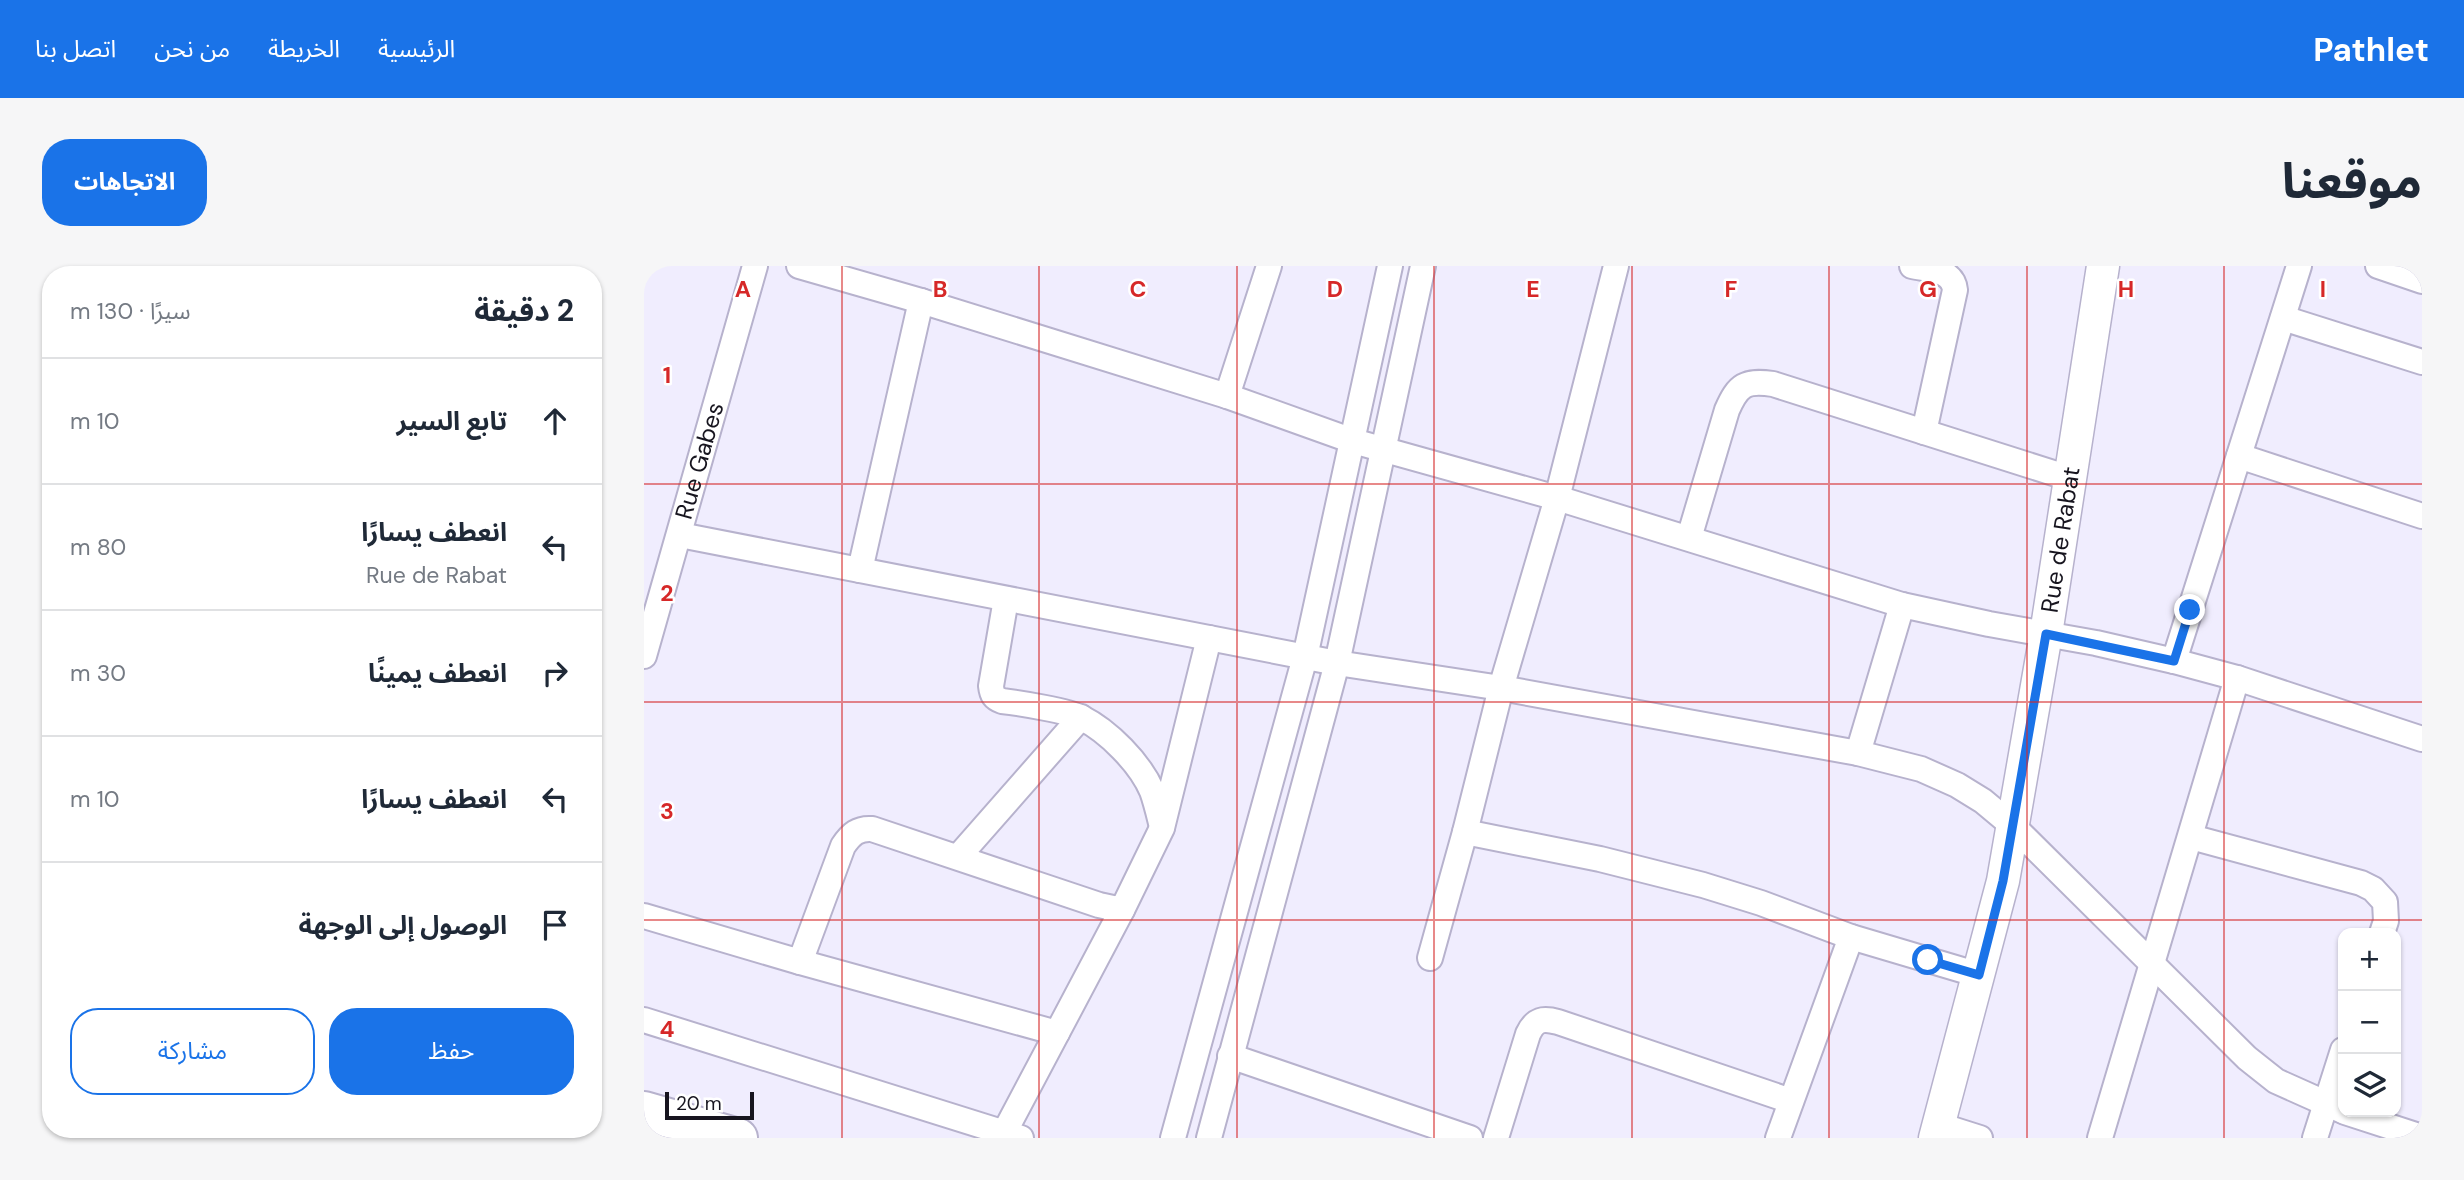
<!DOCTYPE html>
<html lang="ar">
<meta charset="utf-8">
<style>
:root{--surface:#fff;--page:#f6f6f7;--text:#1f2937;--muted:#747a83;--line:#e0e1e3;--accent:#1a73e8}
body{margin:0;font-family:"DM Sans","Noto Sans Arabic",sans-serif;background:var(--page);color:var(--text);direction:rtl}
.controls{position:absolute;right:21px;bottom:21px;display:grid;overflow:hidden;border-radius:14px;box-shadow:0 2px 5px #0004}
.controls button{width:63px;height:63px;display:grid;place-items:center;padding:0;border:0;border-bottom:2px solid var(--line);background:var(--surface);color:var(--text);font:35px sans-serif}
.scale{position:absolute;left:21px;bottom:18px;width:89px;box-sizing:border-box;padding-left:7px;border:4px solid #17151f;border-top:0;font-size:19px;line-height:24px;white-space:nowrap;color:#17151f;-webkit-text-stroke:5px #fff;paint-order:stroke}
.stop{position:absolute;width:21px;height:21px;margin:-16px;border:5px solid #1a73e8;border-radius:50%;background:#fff}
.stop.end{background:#1a73e8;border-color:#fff;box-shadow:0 2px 7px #0008}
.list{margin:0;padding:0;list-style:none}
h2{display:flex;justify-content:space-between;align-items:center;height:91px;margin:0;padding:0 28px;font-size:30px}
h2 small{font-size:23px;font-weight:400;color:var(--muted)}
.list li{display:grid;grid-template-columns:46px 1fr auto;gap:21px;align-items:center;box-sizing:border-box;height:126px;padding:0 28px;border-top:2px solid var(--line)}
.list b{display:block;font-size:26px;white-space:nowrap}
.list p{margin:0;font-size:23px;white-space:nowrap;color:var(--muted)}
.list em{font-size:23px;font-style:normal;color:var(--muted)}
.actions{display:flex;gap:14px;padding:21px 28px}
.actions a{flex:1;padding:16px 0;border:2px solid var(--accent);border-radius:28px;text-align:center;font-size:24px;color:var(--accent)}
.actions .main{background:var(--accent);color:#fff}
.icon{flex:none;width:38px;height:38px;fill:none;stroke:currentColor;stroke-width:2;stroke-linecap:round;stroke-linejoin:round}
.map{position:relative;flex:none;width:1778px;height:872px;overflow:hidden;direction:ltr;border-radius:28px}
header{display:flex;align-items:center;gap:42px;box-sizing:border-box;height:98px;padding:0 35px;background:var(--accent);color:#fff}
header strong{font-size:33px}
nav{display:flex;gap:38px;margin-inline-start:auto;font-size:24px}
.intro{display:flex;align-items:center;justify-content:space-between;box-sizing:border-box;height:168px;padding:0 42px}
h1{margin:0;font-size:49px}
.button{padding:18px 32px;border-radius:28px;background:var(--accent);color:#fff;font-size:24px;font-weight:700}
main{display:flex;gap:42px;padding:0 42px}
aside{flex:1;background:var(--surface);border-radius:28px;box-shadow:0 2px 5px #0004}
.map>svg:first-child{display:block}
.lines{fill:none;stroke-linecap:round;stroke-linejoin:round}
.minor-casing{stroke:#b7b2cd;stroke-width:28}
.tertiary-casing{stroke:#b7b2cd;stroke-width:35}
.primary-casing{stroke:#b7b2cd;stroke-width:42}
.minor{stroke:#fff;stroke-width:24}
.tertiary{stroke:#fff;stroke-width:32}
.primary{stroke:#fff;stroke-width:38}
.route{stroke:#1a73e8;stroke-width:9}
.grid{fill:none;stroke:#d62828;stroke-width:2;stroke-opacity:0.55}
.labels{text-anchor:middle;stroke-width:5;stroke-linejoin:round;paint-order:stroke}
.street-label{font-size:24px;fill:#17151f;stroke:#fff}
.grid-label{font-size:23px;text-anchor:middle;font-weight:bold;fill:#d62828;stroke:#fff;stroke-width:5;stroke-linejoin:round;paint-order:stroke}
</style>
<header>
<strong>Pathlet</strong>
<nav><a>الرئيسية</a><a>الخريطة</a><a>من نحن</a><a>اتصل بنا</a></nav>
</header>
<div class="intro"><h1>موقعنا</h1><a class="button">الاتجاهات</a></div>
<main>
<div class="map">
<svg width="1778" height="872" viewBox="0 0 1778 872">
<rect width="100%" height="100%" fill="#f0edfe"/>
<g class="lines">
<defs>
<g id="minor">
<path d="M 155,0 L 277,35 L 583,130 L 709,175 L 913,232 L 1258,339 L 1345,358 L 1452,377 L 1530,395 L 1593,412 L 1778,473"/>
<path d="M 1268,0 C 1284,4 1309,3 1311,24 L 1280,166"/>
<path d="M 1734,0 L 1778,15"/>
<path d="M 1639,52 L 1778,96"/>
<path d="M 583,130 L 625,0"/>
<path d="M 1595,190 L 1778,250"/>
<path d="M 36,269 L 693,397 L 857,422 L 1214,487 L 1277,503 L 1313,519 L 1339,535 L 1369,560 L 1603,792 L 1632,815 L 1699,845"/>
<path d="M 1045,272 L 1083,144 C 1094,119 1101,114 1129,118 L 1425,212"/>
<path d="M 216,304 L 277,35"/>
<path d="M 362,333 L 347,420 C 348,429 350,432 358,435 C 375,437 425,445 438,452 C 464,465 496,497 508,525 C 512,536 515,549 518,561"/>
<path id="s1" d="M 0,390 L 111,0"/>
<path d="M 1530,395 L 1655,0"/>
<path d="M 1214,487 L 1258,339"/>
<path d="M 821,566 L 956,593 L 1059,619 L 1117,637 L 1207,671 L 1335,709"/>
<path d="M 1547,571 L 1717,617 L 1729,623 L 1741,636 L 1742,655 L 1738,667"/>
<path d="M 314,591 L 437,451"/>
<path d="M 0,650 L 156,696 L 199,580 C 207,568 214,562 228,563 L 455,639 L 478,644 L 518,562 L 565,372"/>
<path d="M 786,692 L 821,566 L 857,422 L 913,232 L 972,0"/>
<path d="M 156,696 L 413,767 L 478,644"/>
<path d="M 0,754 L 377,872"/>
<path d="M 586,790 L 826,872"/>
<path d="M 1701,846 L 1778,871"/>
<path d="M 1295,859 L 1336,872"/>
<path d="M 360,867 L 413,767"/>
<path d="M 529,872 L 661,391 L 746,0"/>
<path d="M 565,872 L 693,397 L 779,0"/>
<path d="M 852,872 L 884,768 C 891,753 899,752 914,756 L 1147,835"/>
<path d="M 1134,872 L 1207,671"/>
<path d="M 1456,872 L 1593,412"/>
<path d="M 1671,872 L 1699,784"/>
</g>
<g id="tertiary">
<path id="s2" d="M 1291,872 L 1359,615 L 1402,368 L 1459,0"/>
</g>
<path id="primary" d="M 0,845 L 94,872"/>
</defs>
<use href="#minor" class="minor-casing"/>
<use href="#tertiary" class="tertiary-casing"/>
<use href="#primary" class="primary-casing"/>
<use href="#minor" class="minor"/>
<use href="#tertiary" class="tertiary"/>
<use href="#primary" class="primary"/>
</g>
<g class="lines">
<path class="route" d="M 1284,694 L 1335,709 L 1359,615 L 1402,368 L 1530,395 L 1546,344"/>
</g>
<path class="grid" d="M 198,0 L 198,872M 395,0 L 395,872M 593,0 L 593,872M 790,0 L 790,872M 988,0 L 988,872M 1185,0 L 1185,872M 1383,0 L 1383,872M 1580,0 L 1580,872M 0,218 L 1778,218M 0,436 L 1778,436M 0,654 L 1778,654"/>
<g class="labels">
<g class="street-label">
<text dy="8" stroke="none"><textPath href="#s1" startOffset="203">Rue Gabes</textPath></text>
<text dy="8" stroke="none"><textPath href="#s2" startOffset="612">Rue de Rabat</textPath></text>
</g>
</g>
<g class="grid-label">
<text x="99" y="31">A</text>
<text x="296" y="31">B</text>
<text x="494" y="31">C</text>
<text x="691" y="31">D</text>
<text x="889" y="31">E</text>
<text x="1087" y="31">F</text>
<text x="1284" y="31">G</text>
<text x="1482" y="31">H</text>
<text x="1679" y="31">I</text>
<text x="23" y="117">1</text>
<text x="23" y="335">2</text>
<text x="23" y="553">3</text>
<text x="23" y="771">4</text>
</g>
</svg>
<div class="controls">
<button>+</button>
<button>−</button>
<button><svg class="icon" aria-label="layers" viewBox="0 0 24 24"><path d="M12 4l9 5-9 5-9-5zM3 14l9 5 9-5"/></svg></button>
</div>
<div class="scale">20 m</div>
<div class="stop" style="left:1284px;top:694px"></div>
<div class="stop end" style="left:1546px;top:344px"></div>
</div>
<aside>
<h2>2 دقيقة<small>سيرًا · 130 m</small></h2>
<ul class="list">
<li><svg class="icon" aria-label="ahead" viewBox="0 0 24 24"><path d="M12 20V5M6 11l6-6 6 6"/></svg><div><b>تابع السير</b></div><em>10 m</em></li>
<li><svg class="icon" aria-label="left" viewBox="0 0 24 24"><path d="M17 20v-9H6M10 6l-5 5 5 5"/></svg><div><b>انعطف يسارًا</b><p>Rue de Rabat</p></div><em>80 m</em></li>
<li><svg class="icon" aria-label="right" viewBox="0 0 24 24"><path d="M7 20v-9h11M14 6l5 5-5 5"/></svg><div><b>انعطف يمينًا</b></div><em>30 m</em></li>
<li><svg class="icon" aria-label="left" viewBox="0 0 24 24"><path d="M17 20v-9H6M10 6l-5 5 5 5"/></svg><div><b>انعطف يسارًا</b></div><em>10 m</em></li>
<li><svg class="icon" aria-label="arrive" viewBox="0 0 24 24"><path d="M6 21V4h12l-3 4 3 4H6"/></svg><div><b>الوصول إلى الوجهة</b></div></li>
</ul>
<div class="actions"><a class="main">حفظ</a><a>مشاركة</a></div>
</aside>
</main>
